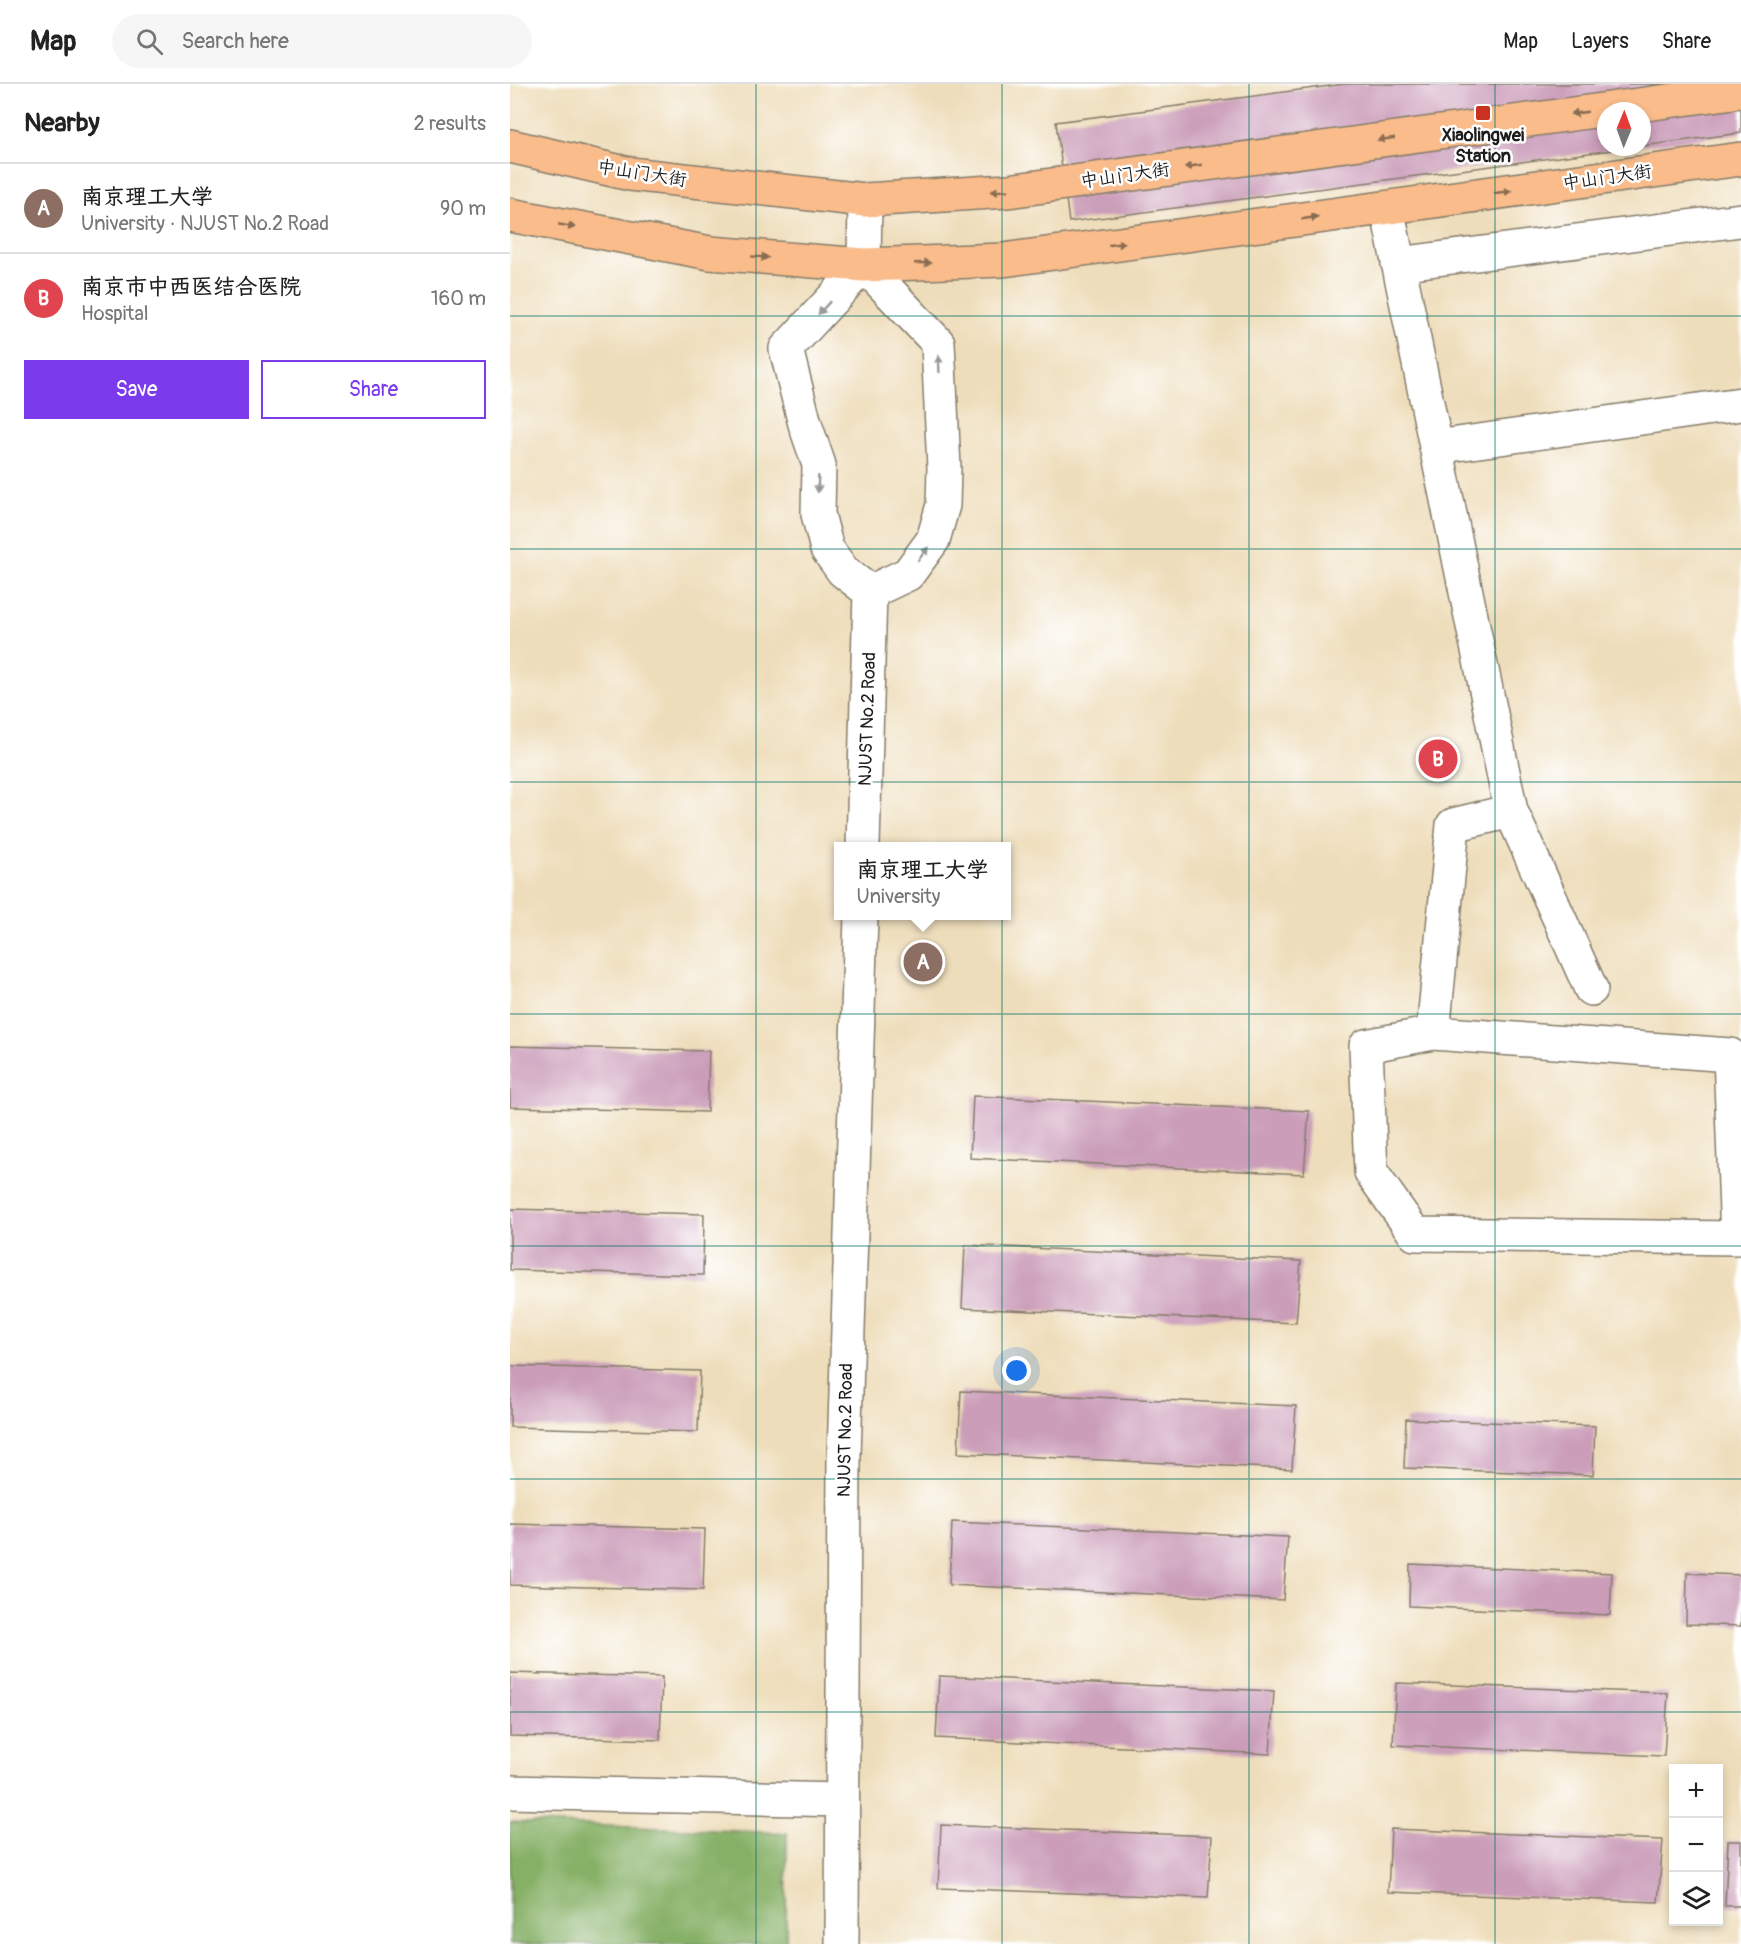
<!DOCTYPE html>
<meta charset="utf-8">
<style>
:root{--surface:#fff;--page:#f6f6f6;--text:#222;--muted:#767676;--line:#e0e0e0;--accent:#7c3aed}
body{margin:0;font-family:Pangolin,"LXGW WenKai TC",sans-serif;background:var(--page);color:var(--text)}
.controls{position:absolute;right:18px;bottom:18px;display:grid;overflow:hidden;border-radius:0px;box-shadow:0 3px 9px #0003}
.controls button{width:54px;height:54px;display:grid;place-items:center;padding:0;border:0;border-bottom:2px solid var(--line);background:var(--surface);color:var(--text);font:30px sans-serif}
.compass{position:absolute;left:1087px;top:18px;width:54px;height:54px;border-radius:50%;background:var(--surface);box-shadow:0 3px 9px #0003;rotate:1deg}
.you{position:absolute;left:507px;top:1287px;width:21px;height:21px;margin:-15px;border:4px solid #fff;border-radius:50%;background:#1a73e8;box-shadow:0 0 0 9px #1a73e833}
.badge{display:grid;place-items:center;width:39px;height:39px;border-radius:50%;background:var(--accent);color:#fff;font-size:20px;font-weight:700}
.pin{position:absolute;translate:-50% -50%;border:3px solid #fff;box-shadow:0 2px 6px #0006}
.popup{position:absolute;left:324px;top:758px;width:177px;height:78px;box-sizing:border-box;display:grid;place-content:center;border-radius:0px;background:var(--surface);filter:drop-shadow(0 2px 4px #0005);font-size:20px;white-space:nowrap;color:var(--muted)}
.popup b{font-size:22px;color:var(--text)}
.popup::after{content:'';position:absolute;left:50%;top:100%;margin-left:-12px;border:12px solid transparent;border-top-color:var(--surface)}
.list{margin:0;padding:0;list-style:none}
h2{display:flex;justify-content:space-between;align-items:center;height:78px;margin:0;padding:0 24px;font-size:26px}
h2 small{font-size:20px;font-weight:400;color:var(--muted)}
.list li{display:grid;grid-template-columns:39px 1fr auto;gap:18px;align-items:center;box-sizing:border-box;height:90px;padding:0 24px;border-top:2px solid var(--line)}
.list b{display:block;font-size:22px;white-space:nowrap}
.list p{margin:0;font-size:20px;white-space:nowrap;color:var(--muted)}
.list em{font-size:20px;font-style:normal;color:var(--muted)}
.actions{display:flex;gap:12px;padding:18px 24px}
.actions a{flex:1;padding:14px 0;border:2px solid var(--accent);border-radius:0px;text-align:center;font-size:21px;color:var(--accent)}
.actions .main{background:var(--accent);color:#fff}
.icon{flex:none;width:33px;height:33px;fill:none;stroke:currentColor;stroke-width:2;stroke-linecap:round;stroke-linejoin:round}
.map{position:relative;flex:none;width:1231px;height:1860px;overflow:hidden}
header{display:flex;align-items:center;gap:36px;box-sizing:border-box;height:84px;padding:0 30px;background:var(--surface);border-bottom:2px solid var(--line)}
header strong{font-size:28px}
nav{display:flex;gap:33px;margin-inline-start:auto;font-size:21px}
.search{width:420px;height:54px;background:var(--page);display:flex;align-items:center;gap:15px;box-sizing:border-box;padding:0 21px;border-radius:33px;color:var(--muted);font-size:22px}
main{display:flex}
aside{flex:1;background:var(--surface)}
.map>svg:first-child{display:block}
.forest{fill:#86b066;stroke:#516641;stroke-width:1.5}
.building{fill:#cb9db9}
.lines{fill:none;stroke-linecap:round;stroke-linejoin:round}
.minor-casing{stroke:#857c6b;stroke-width:36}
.primary-casing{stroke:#857c6b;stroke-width:36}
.minor{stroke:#fff;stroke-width:33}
.primary{stroke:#f9bc8a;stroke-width:33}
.oneway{fill:#8a6c53}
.oneway2{fill:#999}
.grid{fill:none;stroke:#0f766e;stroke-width:1.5;stroke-opacity:0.55}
.poi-dot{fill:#c8321e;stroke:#fff;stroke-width:2}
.labels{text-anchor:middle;stroke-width:5;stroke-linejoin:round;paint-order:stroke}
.poi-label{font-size:18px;font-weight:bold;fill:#1c1c1c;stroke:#fff}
.street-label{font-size:18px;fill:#1c1c1c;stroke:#fff}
</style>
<header>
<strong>Map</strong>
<div class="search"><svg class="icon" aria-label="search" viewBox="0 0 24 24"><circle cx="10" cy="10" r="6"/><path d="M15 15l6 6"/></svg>Search here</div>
<nav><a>Map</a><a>Layers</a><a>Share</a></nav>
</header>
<main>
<aside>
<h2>Nearby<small>2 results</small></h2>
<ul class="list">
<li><span class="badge" style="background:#8d6e63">A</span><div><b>南京理工大学</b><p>University · NJUST No.2 Road</p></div><em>90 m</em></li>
<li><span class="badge" style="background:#e0444e">B</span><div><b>南京市中西医结合医院</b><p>Hospital</p></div><em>160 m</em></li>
</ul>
<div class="actions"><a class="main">Save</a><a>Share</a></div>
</aside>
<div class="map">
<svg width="1231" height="1860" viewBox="0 0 1231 1860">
<rect width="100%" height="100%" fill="#fff"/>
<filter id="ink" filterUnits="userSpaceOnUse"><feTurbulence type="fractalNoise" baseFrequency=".0167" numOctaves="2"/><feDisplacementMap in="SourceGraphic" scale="12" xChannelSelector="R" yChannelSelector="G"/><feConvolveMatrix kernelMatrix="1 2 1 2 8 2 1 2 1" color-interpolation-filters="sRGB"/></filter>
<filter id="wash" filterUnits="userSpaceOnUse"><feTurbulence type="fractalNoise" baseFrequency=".008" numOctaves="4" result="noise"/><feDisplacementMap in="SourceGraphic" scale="24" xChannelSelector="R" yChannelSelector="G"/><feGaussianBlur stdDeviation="1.35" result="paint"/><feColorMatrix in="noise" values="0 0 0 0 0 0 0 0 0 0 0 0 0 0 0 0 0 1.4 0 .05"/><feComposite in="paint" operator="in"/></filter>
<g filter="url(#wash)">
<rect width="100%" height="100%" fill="#eeddba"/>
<path class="forest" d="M 0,1738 L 277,1749 L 276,1860 L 0,1860 Z"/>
<g id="blocks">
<path class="building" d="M 835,0 L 1231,0 L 1231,49 L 1132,62 L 1132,27 L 1096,27 L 1096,63 L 1117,63 L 1117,64 L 559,138 L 546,38 Z
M 0,962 L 199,967 L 197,1028 L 0,1023 Z
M 463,1012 L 799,1027 L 794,1090 L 460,1074 Z
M 0,1125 L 194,1130 L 193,1191 L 0,1186 Z
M 455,1161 L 791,1177 L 786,1239 L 452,1224 Z
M 0,1282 L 190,1287 L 188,1348 L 0,1343 Z
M 451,1307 L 786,1322 L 782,1385 L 448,1369 Z
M 896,1335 L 1085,1342 L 1083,1391 L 894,1384 Z
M 442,1438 L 778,1453 L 773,1516 L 439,1501 Z
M 0,1440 L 195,1445 L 193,1506 L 0,1501 Z
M 900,1480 L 1102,1489 L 1100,1531 L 899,1522 Z
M 1177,1489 L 1231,1491 L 1231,1542 L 1176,1540 Z
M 0,1589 L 152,1593 L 150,1656 L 0,1652 Z
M 429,1592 L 764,1607 L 760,1670 L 426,1654 Z
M 886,1599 L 1158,1609 L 1154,1672 L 883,1661 Z
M 431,1741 L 702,1752 L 698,1814 L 428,1804 Z
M 881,1745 L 1153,1756 L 1148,1818 L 878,1808 Z
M 1218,1757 L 1231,1757 L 1231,1822 L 1215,1822 Z"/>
</g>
</g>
<g filter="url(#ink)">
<use href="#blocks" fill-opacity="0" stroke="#857c6b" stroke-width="1.5"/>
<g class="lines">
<defs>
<path id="minor" d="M 877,124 L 1001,727 L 1081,905
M 888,180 L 1231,136
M 354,181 L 428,259 L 434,384 L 433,421 L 423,456 L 398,490 L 360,508 L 333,487 L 317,465 L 308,430 L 309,381 L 295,340 L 276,265 L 354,181 L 355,116
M 926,363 L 1231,320
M 353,762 L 360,508
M 923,949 L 1220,971 L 1227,1154 L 905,1150 L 861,1088 L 856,962 L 923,949 L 943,741 L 1001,727
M 0,1708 L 332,1716
M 332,1860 L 334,1372 L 351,832"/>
<path id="primary" d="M 0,62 L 120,90 L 355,116 L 498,107 L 1231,7
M 0,131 L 200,169 L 354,181 L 493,176 L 1231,75"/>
</defs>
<use href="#minor" class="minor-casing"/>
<use href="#primary" class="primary-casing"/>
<use href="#minor" class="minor"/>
<use href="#primary" class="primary"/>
</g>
<defs><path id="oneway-solid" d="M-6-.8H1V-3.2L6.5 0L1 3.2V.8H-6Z" transform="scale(1.5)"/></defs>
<g class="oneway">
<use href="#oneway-solid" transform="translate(1069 29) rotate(172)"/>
<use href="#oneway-solid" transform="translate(876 55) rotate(172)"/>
<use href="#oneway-solid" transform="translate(683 82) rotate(172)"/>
<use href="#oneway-solid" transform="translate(489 107) rotate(176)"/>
<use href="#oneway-solid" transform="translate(993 108) rotate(-8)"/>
<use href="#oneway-solid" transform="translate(800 134) rotate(-8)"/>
<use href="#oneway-solid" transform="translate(57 142) rotate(11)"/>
<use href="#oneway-solid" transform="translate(607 160) rotate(-8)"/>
<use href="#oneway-solid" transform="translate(250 173) rotate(4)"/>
<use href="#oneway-solid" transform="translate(413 179) rotate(-2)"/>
</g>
<g class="oneway2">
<use href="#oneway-solid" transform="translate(314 224) rotate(133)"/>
<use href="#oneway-solid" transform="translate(429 280) rotate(-93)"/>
<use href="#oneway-solid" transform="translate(308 400) rotate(92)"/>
<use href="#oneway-solid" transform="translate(413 470) rotate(-53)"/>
</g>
</g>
<path class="grid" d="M 246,0 L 246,1860M 492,0 L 492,1860M 739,0 L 739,1860M 985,0 L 985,1860M 0,232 L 1231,232M 0,465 L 1231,465M 0,698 L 1231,698M 0,930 L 1231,930M 0,1162 L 1231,1162M 0,1395 L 1231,1395M 0,1628 L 1231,1628"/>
<rect class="poi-dot" x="965" y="21" width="16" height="16" rx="3"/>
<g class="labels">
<g class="poi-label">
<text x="973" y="57">Xiaolingwei<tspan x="973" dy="21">Station</tspan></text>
</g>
<g class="street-label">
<text transform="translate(132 89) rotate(9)" y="6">中山门大街</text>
<text transform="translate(615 91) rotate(-8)" y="6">中山门大街</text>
<text transform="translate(1097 93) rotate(-8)" y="6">中山门大街</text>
<text transform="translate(357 635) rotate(-88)" y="6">NJUST No.2 Road</text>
<text transform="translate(335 1346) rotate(-89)" y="6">NJUST No.2 Road</text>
</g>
</g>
</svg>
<div class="controls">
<button>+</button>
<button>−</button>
<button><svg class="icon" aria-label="layers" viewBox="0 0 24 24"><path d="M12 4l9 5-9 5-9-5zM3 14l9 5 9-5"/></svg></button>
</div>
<svg class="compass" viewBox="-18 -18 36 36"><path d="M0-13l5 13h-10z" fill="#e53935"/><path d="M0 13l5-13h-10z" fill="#767676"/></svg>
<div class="you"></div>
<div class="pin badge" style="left:413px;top:878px;background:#8d6e63">A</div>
<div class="popup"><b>南京理工大学</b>University</div>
<div class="pin badge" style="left:928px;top:675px;background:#e0444e">B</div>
</div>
</main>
